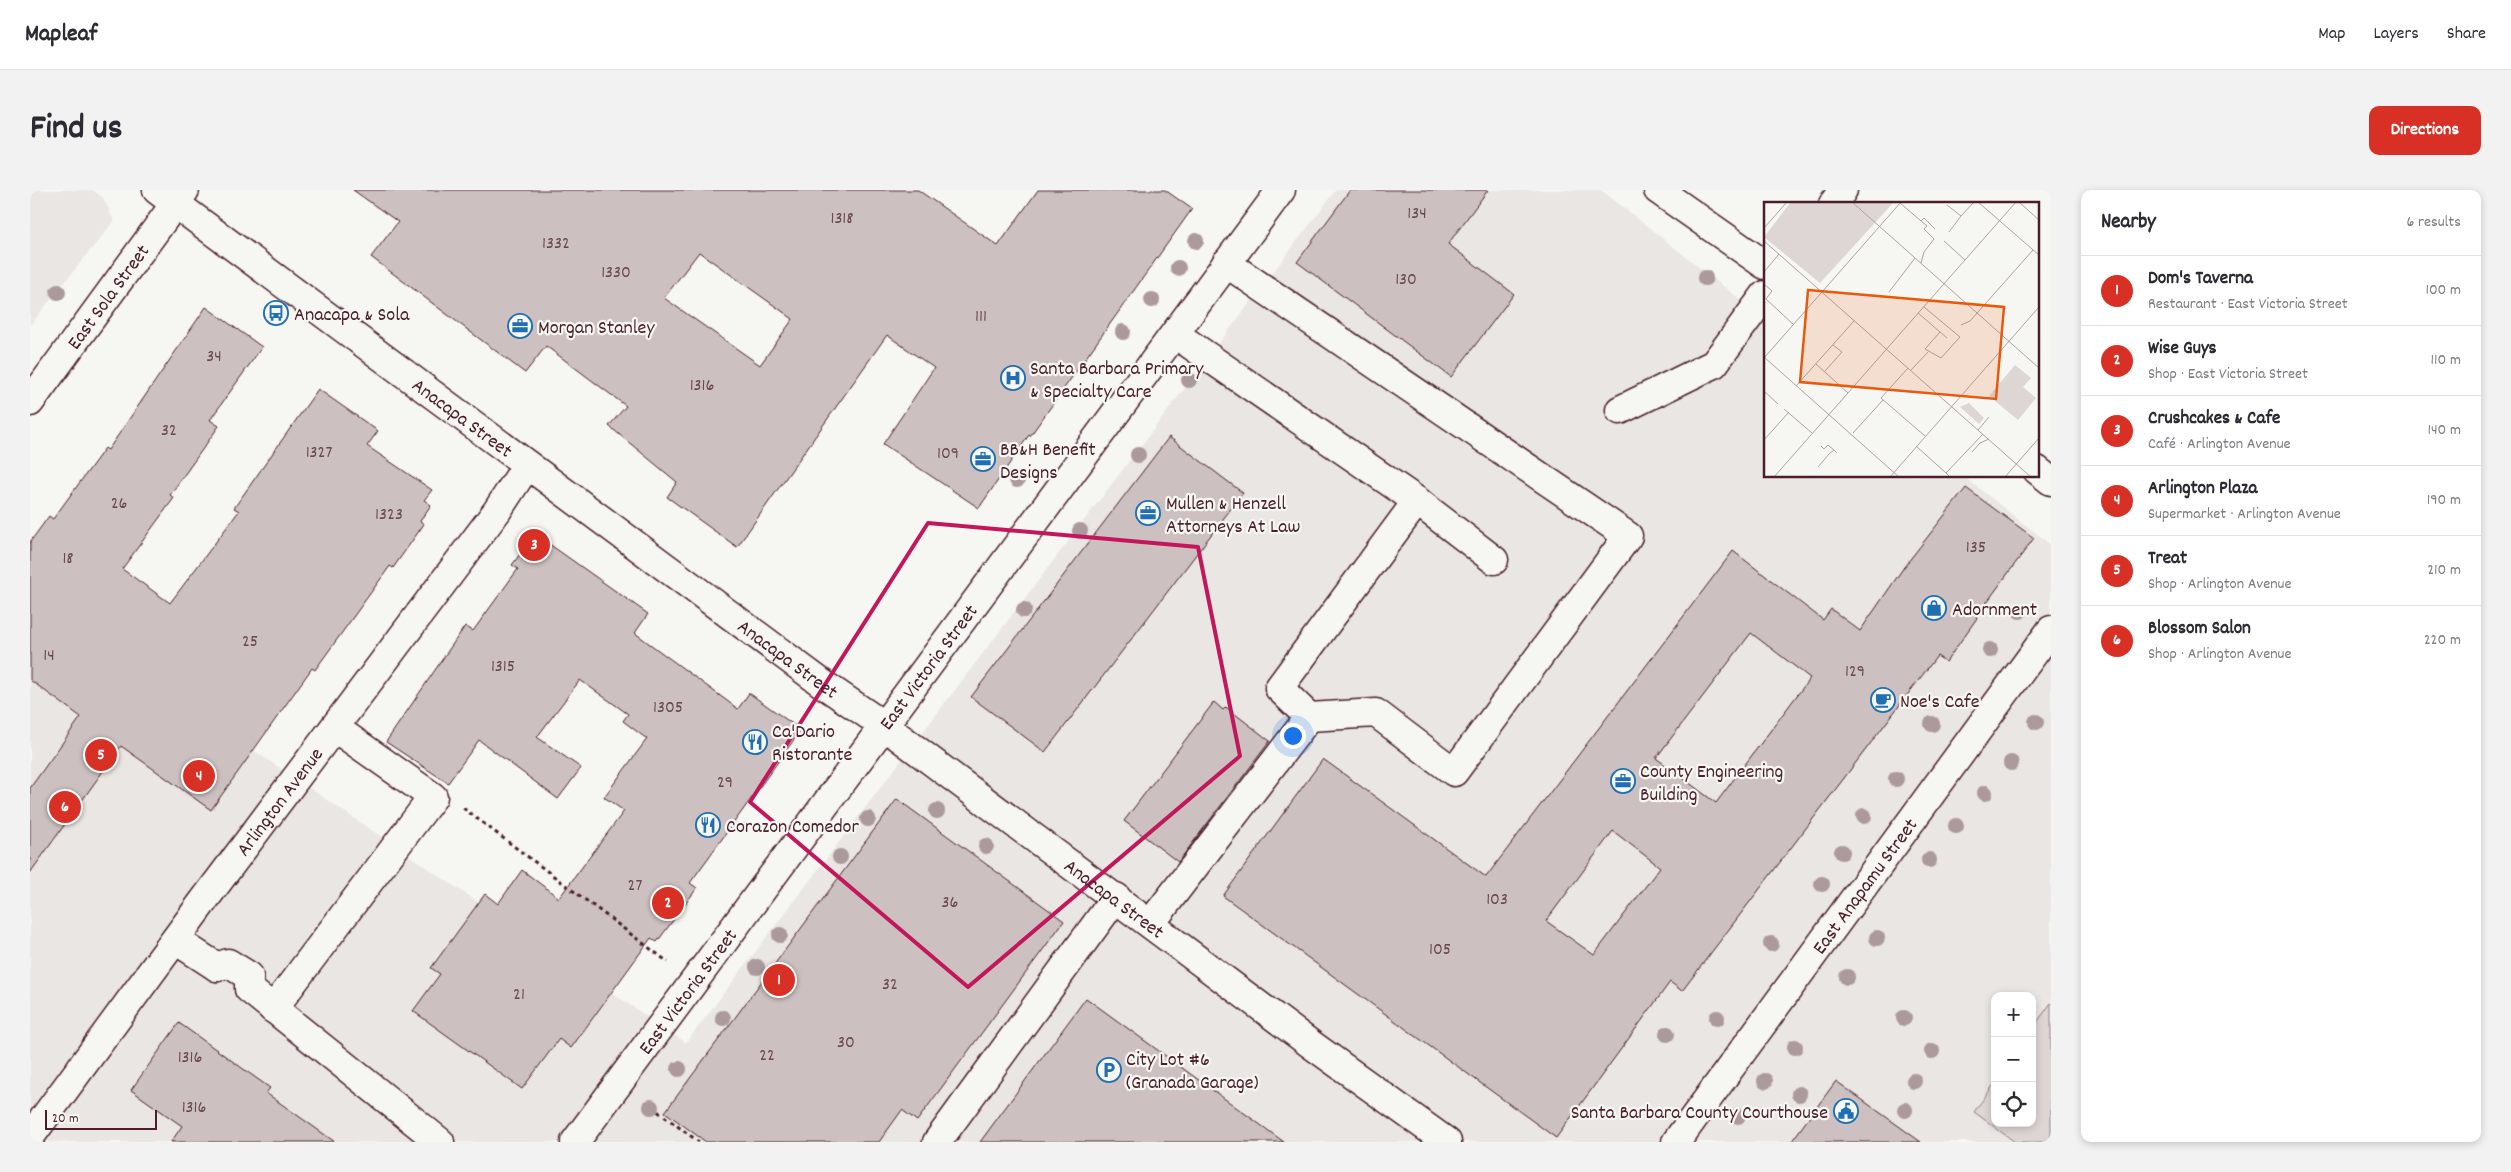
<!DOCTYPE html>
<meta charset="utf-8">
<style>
:root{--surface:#fff;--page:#f2f2f3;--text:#2b2b33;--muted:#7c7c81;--line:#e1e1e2;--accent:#d93025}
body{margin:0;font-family:Dekko,sans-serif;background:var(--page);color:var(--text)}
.controls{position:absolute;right:15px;bottom:15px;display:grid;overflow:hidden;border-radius:10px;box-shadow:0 2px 8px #0003}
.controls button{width:45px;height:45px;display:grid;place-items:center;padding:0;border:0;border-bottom:1px solid var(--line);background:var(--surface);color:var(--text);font:25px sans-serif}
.scale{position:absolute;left:15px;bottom:12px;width:112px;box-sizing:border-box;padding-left:5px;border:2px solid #4a1f2b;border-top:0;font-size:14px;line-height:18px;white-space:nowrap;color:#4a1f2b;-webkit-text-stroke:4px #f6f6f2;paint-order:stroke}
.you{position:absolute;left:1262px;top:545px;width:18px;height:18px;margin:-12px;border:4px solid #fff;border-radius:50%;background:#1a73e8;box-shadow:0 0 0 8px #1a73e833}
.badge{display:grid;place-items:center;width:32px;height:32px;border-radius:50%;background:var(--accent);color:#fff;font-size:16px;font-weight:700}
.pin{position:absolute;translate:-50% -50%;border:2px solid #fff;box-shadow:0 1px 5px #0006}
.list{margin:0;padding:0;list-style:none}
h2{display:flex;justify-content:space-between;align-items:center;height:65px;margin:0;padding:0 20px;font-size:21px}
h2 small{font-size:16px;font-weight:400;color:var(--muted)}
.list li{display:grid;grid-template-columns:32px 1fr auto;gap:15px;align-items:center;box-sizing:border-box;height:70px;padding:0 20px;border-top:1px solid var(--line)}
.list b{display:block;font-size:19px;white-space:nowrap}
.list p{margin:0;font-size:16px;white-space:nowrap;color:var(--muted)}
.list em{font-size:16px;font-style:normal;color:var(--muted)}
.icon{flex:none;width:28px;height:28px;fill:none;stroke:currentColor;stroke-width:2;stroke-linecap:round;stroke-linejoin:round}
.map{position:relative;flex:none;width:2021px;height:952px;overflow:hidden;border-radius:10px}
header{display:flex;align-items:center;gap:30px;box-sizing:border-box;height:70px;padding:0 25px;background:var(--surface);border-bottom:1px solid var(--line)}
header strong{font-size:24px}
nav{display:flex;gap:28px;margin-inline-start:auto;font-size:18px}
.intro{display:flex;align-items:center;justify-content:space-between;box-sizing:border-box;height:120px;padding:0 30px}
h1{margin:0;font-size:35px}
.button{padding:12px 22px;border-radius:10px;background:var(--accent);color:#fff;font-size:18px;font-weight:700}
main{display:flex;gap:30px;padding:0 30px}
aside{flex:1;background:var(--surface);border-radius:10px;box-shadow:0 2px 8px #0003}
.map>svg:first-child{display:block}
.built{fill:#e9e6e3;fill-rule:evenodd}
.green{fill:#ddd6d5;stroke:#947a80}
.building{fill:#ccc1c0;stroke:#4a1f2b;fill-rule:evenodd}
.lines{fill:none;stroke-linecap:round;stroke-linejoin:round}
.minor-casing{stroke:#4a1f2b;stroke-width:31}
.path{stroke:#4a1f2b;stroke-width:3;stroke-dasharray:4 4;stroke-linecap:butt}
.minor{stroke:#f6f6f2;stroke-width:28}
.tree{fill:#ac999c}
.marked{fill:none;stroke:#c2185b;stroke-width:4;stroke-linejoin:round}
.labels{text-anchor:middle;stroke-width:4.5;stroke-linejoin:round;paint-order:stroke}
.number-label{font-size:18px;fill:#6a4850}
.street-label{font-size:20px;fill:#4a1f2b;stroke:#f6f6f2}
.poi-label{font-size:20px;fill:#4a1f2b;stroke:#f6f6f2;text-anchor:start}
.inset-road{fill:none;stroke:#b1a0a2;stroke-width:1}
.view{fill:#e8590c;fill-opacity:0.15;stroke:#e8590c;stroke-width:2.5}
.inset-edge{fill:none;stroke:#4a1f2b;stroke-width:2.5}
</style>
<header>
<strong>Mapleaf</strong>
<nav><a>Map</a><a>Layers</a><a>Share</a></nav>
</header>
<div class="intro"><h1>Find us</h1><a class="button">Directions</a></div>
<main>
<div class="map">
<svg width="2021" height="952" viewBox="0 0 2021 952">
<rect width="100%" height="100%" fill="#f6f6f2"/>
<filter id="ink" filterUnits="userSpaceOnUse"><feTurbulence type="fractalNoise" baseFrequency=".02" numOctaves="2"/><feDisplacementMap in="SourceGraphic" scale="10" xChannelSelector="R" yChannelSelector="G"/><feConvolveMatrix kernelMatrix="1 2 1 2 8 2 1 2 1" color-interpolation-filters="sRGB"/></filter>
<g filter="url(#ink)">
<path class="built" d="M 0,0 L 63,0 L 73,8 L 84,31 L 0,135 Z
M 1306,0 L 1571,0 L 1735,129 L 1735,286 L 1933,286 L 2021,355 L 2021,952 L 0,952 L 0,409 L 656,853 ZM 1965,806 L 2002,806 L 2002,933 L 1965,933 Z"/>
<path class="green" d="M 2021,813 L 2021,952 L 1985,952 L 1944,922 L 1965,893 L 1965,933 L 2002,933 L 2002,839 Z"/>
<path class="building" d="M 323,0 L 888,0 L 968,56 L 1008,0 L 1135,0 L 1162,19 L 1000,246 L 999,245 L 949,318 L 853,254 L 904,178 L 857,145 L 707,357 L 637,307 L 647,292 L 579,236 L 596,216 L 516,156 L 495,183 L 341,67 L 368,32 ZM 669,62 L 763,129 L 730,175 L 634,108 Z
M 1320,0 L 1458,0 L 1418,54 L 1484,104 L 1421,187 L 1267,72 Z
M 176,117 L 232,157 L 180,230 L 189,236 L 140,305 L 144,308 L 92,379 L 140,413 L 209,321 L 204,318 L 288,199 L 348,241 L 337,256 L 402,300 L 394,310 L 401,315 L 390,331 L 394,334 L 363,378 L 360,376 L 285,480 L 282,478 L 181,620 L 91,556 L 0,683 L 0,598 L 51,527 L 0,490 L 0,352 L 19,326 L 23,329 L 75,258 L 78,260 Z
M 1139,247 L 1213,303 L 1015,562 L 941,507 Z
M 1936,298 L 2004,348 L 1946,427 L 1947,428 L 1916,472 L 1907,466 L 1652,801 L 1640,792 L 1526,948 L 1193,706 L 1293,569 L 1456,687 L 1703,361 L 1793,430 L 1801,419 L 1830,441 L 1874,377 ZM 1721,443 L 1780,488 L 1686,613 L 1626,568 ZM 1583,641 L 1630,677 L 1564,765 L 1516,731 Z
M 505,344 L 618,424 L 605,443 L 708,519 L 719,503 L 771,540 L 660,693 L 667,698 L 627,752 L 621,748 L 541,858 L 529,849 L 492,899 L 383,821 L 410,784 L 401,778 L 455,704 L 468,714 L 492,680 L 529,708 L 594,621 L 574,607 L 617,549 L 593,531 L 598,524 L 550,490 L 507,547 L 551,578 L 528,609 L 449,550 L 418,593 L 356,552 L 435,436 L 443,441 L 488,379 L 482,375 Z
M 1184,512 L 1193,520 L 1196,517 L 1240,551 L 1148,672 L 1094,631 Z
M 867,609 L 1034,731 L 887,931 L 872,920 L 849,952 L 676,952 L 635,922 Z
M 1056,808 L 1254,952 L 950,952 Z
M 149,833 L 240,898 L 236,903 L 305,952 L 141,952 L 152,936 L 101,900 Z
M 1806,891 L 1891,952 L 1761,952 Z"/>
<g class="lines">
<defs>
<g id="minor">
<path id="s1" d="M 127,0 L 793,494 L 853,535 L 1282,855 L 1417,952"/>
<path d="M 1628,0 L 1735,75"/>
<path d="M 1803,14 L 1813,0"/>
<path d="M 1196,73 L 1598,346 L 1424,582 L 1346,523 L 1279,527 L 1249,498 L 1387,311"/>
<path d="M 1145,144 L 1387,311 L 1464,370"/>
<path id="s2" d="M 0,212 L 155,0"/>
<path d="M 1590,220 L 1684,174 L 1735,105"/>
<path d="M 2007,280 L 2021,291"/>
<path d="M 1121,733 L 1279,527"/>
<path d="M 147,751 L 187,777"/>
<path d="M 187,777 L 198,773 L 219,786 L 219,799 L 410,952"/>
<path d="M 243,819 L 403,607 L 305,538"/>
<path id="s3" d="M 0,947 L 172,713 L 467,321 L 497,275"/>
<path id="s4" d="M 545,952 L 1251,0"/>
<path d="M 907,952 L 1086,707"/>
<path id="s5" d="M 1646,952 L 2021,440"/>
</g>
</defs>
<use href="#minor" class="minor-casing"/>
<path class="path" d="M 433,618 L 638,772
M 615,912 L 669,952"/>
<use href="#minor" class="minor"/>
</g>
<g class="tree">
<circle cx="1166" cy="51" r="8"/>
<circle cx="1148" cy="78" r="8"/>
<circle cx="1675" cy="88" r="8"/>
<circle cx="28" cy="102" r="8"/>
<circle cx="1122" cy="110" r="8"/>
<circle cx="1093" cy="142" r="8"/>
<circle cx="1159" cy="190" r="8"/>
<circle cx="1108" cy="265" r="8"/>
<circle cx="987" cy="290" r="8"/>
<circle cx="1050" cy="341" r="8"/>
<circle cx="994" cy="420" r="8"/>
<circle cx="1990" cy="421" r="8"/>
<circle cx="1960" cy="460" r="8"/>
<circle cx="2006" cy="532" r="8"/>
<circle cx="1902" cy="534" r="8"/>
<circle cx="1981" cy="573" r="8"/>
<circle cx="1866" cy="589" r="8"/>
<circle cx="1955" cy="603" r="8"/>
<circle cx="907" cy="621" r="8"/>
<circle cx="1834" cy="626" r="8"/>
<circle cx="838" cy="629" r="8"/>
<circle cx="1926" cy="636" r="8"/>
<circle cx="956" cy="656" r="8"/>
<circle cx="1812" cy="662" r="8"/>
<circle cx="810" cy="667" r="8"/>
<circle cx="1899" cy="670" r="8"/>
<circle cx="1792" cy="694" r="8"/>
<circle cx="750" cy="745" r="8"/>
<circle cx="1847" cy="748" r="8"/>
<circle cx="1741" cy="754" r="8"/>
<circle cx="727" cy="777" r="8"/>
<circle cx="1817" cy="787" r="8"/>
<circle cx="693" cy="828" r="8"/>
<circle cx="1687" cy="828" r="8"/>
<circle cx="1874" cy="828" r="8"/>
<circle cx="1637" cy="844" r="8"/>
<circle cx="1765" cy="857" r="8"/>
<circle cx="1902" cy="861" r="8"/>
<circle cx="649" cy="879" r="8"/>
<circle cx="1735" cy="891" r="8"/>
<circle cx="1884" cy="891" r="8"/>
<circle cx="1769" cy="904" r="8"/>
<circle cx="621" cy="917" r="8"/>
<circle cx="1875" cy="920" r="8"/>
<circle cx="1708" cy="926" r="8"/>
</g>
</g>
<path class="marked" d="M 898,333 L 1168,357 L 1210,566 L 938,797 L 720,612 Z"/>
<defs>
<symbol id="bus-ring" viewBox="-11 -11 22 22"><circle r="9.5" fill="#f6f6f2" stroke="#1f6fb2" stroke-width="1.5"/><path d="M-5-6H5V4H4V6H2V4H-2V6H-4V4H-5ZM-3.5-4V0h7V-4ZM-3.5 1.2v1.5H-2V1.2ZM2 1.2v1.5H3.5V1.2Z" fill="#1f6fb2"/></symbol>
<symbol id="office-ring" viewBox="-11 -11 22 22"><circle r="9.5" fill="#f6f6f2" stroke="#1f6fb2" stroke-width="1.5"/><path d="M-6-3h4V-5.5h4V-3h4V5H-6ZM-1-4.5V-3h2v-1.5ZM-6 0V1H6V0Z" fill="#1f6fb2"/></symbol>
<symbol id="hospital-ring" viewBox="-11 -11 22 22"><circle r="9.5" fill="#f6f6f2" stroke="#1f6fb2" stroke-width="1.5"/><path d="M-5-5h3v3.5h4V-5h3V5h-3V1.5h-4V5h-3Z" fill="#1f6fb2"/></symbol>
<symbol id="shop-ring" viewBox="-11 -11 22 22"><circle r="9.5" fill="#f6f6f2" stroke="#1f6fb2" stroke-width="1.5"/><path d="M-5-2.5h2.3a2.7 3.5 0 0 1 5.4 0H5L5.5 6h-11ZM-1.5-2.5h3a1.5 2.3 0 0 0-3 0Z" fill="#1f6fb2"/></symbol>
<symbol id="cafe-ring" viewBox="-11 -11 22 22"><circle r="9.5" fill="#f6f6f2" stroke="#1f6fb2" stroke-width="1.5"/><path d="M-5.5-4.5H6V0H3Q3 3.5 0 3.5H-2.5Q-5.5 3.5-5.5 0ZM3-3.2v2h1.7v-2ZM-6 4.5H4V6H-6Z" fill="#1f6fb2"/></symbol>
<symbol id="restaurant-ring" viewBox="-11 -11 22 22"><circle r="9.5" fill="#f6f6f2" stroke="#1f6fb2" stroke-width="1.5"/><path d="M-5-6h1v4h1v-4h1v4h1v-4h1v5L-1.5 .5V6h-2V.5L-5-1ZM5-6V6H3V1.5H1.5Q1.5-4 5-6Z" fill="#1f6fb2"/></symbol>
<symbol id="parking-ring" viewBox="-11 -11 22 22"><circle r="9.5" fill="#f6f6f2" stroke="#1f6fb2" stroke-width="1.5"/><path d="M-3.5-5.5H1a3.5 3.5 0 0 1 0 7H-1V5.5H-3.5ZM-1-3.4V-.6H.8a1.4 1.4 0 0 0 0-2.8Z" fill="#1f6fb2"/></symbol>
<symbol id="civic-ring" viewBox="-11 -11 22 22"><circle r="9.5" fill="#f6f6f2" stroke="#1f6fb2" stroke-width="1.5"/><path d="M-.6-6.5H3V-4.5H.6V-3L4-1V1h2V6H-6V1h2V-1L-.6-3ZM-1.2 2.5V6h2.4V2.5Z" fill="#1f6fb2"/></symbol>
</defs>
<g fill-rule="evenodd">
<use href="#bus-ring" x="232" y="109" width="28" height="28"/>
<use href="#office-ring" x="476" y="122" width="28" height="28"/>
<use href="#hospital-ring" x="969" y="174" width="28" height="28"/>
<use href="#office-ring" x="939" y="255" width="28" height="28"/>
<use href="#office-ring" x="1104" y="309" width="28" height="28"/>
<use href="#shop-ring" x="1890" y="404" width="28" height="28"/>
<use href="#cafe-ring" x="1839" y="496" width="28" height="28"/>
<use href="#restaurant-ring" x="711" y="538" width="28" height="28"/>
<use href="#office-ring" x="1579" y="577" width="28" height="28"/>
<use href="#restaurant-ring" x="664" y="621" width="28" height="28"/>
<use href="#parking-ring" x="1065" y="866" width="28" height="28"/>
<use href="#civic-ring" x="1802" y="907" width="28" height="28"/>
</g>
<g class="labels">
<g class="number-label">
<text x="1387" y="28">134</text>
<text x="812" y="33">1318</text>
<text x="526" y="58">1332</text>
<text x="586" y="87">1330</text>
<text x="1376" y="94">130</text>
<text x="951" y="131">111</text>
<text x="184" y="171">34</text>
<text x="672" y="200">1316</text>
<text x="139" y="245">32</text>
<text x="289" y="267">1327</text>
<text x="918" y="268">109</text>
<text x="89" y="318">26</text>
<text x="359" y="329">1323</text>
<text x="1946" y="362">135</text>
<text x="38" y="373">18</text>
<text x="220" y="456">25</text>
<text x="19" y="470">14</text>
<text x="473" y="481">1315</text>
<text x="1825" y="486">129</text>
<text x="638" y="522">1305</text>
<text x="695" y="597">29</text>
<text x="605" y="700">27</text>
<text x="1467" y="714">103</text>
<text x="920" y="717">36</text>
<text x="1410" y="764">105</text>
<text x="860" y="799">32</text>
<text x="489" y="809">21</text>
<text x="816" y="857">30</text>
<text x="737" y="870">22</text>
<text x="160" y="872">1316</text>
<text x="164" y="922">1316</text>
</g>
<g class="street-label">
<text dy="7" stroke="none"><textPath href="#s2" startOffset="131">East Sola Street</textPath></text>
<text dy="7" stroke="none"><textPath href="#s1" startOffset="381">Anacapa Street</textPath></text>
<text dy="7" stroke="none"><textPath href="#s1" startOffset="786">Anacapa Street</textPath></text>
<text dy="7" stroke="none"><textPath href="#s4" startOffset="592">East Victoria Street</textPath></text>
<text dy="7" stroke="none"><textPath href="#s3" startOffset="418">Arlington Avenue</textPath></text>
<text dy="7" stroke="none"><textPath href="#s5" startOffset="318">East Anapamu Street</textPath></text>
<text dy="7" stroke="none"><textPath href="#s1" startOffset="1191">Anacapa Street</textPath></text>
<text dy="7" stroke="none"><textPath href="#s4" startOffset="188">East Victoria Street</textPath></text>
</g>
<g class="poi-label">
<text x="264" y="130">Anacapa &amp; Sola</text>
<text x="508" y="143">Morgan Stanley</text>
<text x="1000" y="184">Santa Barbara Primary<tspan x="1000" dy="23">&amp; Specialty Care</tspan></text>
<text x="970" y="265">BB&amp;H Benefit<tspan x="970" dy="23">Designs</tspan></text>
<text x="1136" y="319">Mullen &amp; Henzell<tspan x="1136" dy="23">Attorneys At Law</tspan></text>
<text x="1922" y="425">Adornment</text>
<text x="1870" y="517">Noe's Cafe</text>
<text x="742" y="547">Ca'Dario<tspan x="742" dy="23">Ristorante</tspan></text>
<text x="1610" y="587">County Engineering<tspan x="1610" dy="23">Building</tspan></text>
<text x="696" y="642">Corazon Comedor</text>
<text x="1096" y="875">City Lot #6<tspan x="1096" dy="23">(Granada Garage)</tspan></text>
<text x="1798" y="928" text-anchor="end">Santa Barbara County Courthouse</text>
</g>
</g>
<g transform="translate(1734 12)">
<rect width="275" height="275" fill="#f6f6f2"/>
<path d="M 27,0 L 130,0 L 56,81 L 0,35 ZM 251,163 L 267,176 L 259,185 L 272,196 L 254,218 L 225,194 ZM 205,201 L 220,216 L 215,222 L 196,205 Z" fill="#ddd6d5"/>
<path class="inset-road" d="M 88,0 L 275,166M 214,0 L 275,53M 255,0 L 275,18 L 275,22M 136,1 L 163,24 L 160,27 L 170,37 L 160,50 L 157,61M 183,3 L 197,14 L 210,0M 157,19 L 160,16 L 171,27M 0,26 L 23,0M 185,30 L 197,14M 0,39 L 267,275M 180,39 L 201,58M 0,70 L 15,52M 0,82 L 8,89 L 2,97 L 30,123M 125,90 L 151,56M 160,105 L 196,135 L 177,156 L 161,147 L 176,130M 154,111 L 183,136M 197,123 L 206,119 L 269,48M 0,155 L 135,275M 0,156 L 137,0M 52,162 L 84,191M 144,166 L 117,196 L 161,234M 147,168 L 164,150M 61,169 L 78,150 L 69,143M 32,184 L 90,119M 0,189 L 14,202M 20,207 L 48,231M 214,228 L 225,215M 89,231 L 119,198M 0,238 L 25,210M 57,244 L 60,247 L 64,243 L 70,248M 152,244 L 182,271M 208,250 L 216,241 L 225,237M 54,265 L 65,252 L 70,248 L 73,251M 10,275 L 252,0M 126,275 L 275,105M 186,275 L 182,271 L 219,232M 241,275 L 275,236"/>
<path class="view" d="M 44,88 L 240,105 L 232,197 L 36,180 Z"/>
<rect width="275" height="275" class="inset-edge"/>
</g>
</svg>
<div class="controls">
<button>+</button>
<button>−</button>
<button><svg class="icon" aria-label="locate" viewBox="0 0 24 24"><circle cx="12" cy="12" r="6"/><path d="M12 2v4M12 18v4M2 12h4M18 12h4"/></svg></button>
</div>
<div class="scale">20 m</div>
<div class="you"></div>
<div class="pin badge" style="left:749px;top:790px">1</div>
<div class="pin badge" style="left:638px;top:713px">2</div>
<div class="pin badge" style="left:504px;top:355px">3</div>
<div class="pin badge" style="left:169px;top:586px">4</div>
<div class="pin badge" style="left:71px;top:565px">5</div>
<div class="pin badge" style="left:35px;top:617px">6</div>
</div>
<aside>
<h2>Nearby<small>6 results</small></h2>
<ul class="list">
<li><span class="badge">1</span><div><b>Dom's Taverna</b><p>Restaurant · East Victoria Street</p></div><em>100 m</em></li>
<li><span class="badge">2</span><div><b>Wise Guys</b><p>Shop · East Victoria Street</p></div><em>110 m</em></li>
<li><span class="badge">3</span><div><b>Crushcakes &amp; Cafe</b><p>Café · Arlington Avenue</p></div><em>140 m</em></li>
<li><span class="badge">4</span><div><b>Arlington Plaza</b><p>Supermarket · Arlington Avenue</p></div><em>190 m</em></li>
<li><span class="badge">5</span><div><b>Treat</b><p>Shop · Arlington Avenue</p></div><em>210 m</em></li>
<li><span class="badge">6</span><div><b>Blossom Salon</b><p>Shop · Arlington Avenue</p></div><em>220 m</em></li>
</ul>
</aside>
</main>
